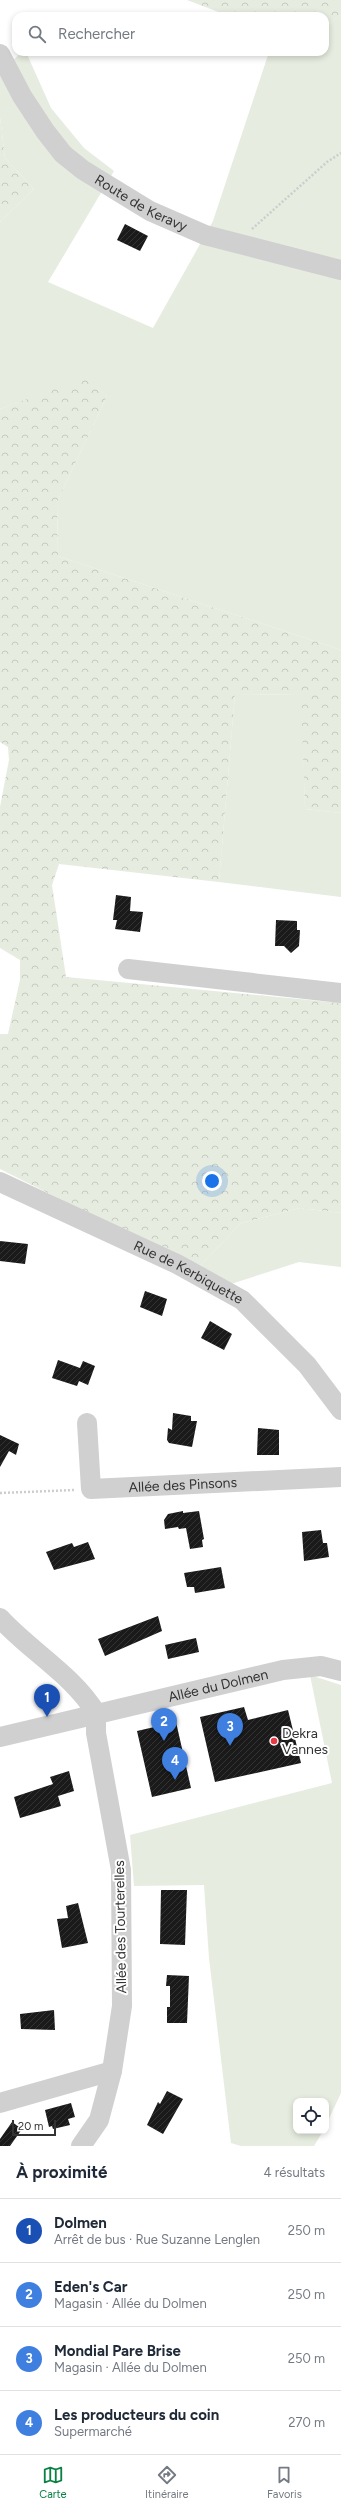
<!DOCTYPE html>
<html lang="fr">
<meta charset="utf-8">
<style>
:root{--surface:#fff;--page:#f2f2f3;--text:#1f2937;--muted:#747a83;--line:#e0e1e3;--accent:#0b8043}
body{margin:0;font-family:Figtree,sans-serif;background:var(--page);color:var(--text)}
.controls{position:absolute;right:12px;bottom:12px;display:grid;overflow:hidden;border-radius:8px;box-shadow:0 2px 6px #0003}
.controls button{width:36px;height:36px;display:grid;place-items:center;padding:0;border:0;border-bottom:1px solid var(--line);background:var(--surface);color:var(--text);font:20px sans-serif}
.scale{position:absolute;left:12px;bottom:10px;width:44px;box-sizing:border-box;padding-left:4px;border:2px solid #333;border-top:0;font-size:11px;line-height:14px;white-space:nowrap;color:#333;-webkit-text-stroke:3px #fff;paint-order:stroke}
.you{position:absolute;left:212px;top:1181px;width:14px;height:14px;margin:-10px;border:3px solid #fff;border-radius:50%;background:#1a73e8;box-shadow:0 0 0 6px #1a73e833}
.badge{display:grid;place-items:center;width:26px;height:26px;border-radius:50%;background:var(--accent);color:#fff;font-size:13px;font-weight:700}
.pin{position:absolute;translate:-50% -33px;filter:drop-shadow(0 1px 2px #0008)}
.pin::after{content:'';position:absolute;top:21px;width:14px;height:12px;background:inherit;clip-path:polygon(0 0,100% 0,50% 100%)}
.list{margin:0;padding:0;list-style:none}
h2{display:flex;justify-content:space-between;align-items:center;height:52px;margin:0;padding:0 16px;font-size:17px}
h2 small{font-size:13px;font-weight:400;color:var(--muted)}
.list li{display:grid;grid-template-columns:26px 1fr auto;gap:12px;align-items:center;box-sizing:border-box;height:64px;padding:0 16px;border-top:1px solid var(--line)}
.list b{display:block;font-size:15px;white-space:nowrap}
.list p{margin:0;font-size:13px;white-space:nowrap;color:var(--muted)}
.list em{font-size:13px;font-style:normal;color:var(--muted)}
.icon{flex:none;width:22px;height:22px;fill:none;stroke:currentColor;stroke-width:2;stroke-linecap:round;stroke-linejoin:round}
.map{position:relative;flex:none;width:341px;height:2146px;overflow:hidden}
.search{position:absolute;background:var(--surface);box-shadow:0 2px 6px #0003;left:12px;right:12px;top:12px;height:44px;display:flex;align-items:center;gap:10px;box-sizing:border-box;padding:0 14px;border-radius:12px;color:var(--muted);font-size:15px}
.sheet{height:308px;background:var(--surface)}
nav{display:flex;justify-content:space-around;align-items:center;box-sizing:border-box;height:56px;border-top:1px solid var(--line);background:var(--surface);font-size:11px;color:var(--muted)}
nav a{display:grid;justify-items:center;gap:2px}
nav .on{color:var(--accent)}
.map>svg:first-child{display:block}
.green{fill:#e6ecdf}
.forest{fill:url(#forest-crowns)}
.building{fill:url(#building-hatch)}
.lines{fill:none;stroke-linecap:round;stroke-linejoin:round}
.path{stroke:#cdcdcd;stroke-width:2.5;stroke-dasharray:2 2;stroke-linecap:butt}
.minor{stroke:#d0d0d0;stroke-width:20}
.poi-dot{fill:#e63946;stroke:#fff;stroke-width:1.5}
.labels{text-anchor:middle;stroke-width:4;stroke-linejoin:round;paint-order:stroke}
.street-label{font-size:14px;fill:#333;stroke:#fff}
.poi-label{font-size:14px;fill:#333;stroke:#fff;text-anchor:start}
</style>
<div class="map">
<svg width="341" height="2146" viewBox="0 0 341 2146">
<defs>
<pattern id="forest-crowns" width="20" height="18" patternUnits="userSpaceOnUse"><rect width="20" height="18" fill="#e6ecdf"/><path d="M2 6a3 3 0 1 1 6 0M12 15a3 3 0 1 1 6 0" fill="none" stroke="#c6cbc0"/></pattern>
<pattern id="building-hatch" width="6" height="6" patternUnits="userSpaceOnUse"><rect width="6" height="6" fill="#1a1a1a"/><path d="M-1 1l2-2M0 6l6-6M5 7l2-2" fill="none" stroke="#333"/></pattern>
</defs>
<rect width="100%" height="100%" fill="#fff"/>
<path class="green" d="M 341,14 L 341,650 L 58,556 L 57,502 L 107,396 L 85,379 L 0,409 L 0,222 L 34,189 L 5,158 L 0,117 L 0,72 L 22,52 L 26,52 L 51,108 L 84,148 L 114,171 L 48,282 L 153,328 L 213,221 L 269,52 L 325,52 L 325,28 Z
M 235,694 L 302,695 L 305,809 L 341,813 L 341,897 L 219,882 Z
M 300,1208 L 341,1213 L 341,1267 L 299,1262 L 231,1284 L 198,1268 L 241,1223 Z
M 310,1675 L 341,1685 L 341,2093 L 326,2125 L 326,2101 L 296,2101 L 296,2131 L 323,2131 L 314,2146 L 241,2146 L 231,2143 L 209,1958 L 204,1885 L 134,1886 L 130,1835 L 332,1783 Z"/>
<path class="forest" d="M 187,0 L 341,0 L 341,14 L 325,28 L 325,16 L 229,16 Z
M 0,117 L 5,158 L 34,189 L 0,222 Z
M 85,378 L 107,396 L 57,502 L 58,556 L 341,650 L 341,813 L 305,809 L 301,695 L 235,694 L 219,882 L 59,864 L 52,885 L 66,977 L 341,1003 L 341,1213 L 300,1208 L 241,1223 L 198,1268 L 0,1169 L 0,1034 L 8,1034 L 20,980 L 20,960 L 0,948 L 0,807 L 9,760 L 8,747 L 0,742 L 0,409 Z"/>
<path class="building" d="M 125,224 L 148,236 L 140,251 L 117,240 Z
M 116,895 L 131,897 L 130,911 L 143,912 L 140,932 L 115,929 L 117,920 L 113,920 Z
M 276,920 L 297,921 L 297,930 L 300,930 L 299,946 L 291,953 L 284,946 L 275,946 Z
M 0,1241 L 28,1244 L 25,1264 L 0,1261 Z
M 145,1291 L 167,1299 L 162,1316 L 140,1307 Z
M 210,1321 L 232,1334 L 224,1350 L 201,1338 Z
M 58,1360 L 80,1368 L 83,1361 L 95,1366 L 88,1385 L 79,1381 L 77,1386 L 52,1378 Z
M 173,1413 L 191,1416 L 191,1421 L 197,1421 L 192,1447 L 169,1443 L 167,1440 L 168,1428 L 172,1430 Z
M 258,1428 L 279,1430 L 279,1455 L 257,1455 Z
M 0,1435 L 19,1444 L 16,1455 L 9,1451 L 0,1467 Z
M 183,1511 L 183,1513 L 199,1511 L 204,1539 L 202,1540 L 203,1547 L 190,1549 L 186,1528 L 179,1529 L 178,1527 L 165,1529 L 164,1520 L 168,1514 Z
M 321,1530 L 323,1543 L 327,1543 L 329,1557 L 304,1561 L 302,1532 Z
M 88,1542 L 95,1559 L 54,1570 L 46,1552 L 72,1543 L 74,1547 Z
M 221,1567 L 225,1588 L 195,1593 L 194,1587 L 187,1587 L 184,1573 Z
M 158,1616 L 162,1631 L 105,1656 L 98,1639 Z
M 196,1638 L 199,1652 L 168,1659 L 165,1645 Z
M 244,1707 L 248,1720 L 288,1710 L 301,1763 L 215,1782 L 200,1717 Z
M 176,1722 L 191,1788 L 152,1797 L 137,1731 Z
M 69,1771 L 74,1791 L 58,1796 L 61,1806 L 20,1818 L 14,1797 L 53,1784 L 50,1777 Z
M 161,1890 L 187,1890 L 185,1945 L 160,1944 Z
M 78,1903 L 88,1943 L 62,1948 L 57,1919 L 68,1918 L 66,1906 Z
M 167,1975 L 189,1976 L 187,2023 L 167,2023 L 167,2007 L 170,2007 L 170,1986 L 166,1986 Z
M 54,2010 L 55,2030 L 21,2029 L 20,2014 Z
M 167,2091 L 183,2099 L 163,2134 L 147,2125 L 158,2102 L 160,2104 Z
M 71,2103 L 75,2117 L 68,2119 L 70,2125 L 53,2129 L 52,2126 L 49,2127 L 45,2110 Z
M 12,2122 L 22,2129 L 10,2146 L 0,2146 L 0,2139 Z"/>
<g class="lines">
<path class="path" d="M 252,229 L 327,162 L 341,153
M 0,1493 L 75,1490"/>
<g class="minor">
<path id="s1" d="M 0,54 L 22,96 L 45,131 L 63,154 L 83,170 L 150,211 L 205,235 L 341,270"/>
<path d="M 128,969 L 341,993"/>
<path id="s2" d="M 0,1182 L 177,1264 L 242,1300 L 307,1365 L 341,1410"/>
<path id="s3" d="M 87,1423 L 91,1489 L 341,1477"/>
<path d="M 0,1618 C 30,1651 73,1675 96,1713"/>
<path id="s4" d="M 0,1737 L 283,1670 L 321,1666 L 341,1671"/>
<path d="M 0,2103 L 112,2071"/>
<path d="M 81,2146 L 99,2120 L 112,2071 L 122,2006 L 121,1870 L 96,1733 L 96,1713"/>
</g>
</g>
<circle class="poi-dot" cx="274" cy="1741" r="4"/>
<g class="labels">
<g class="street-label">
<text dy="5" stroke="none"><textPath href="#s1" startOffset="211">Route de Keravy</textPath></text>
<text dy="5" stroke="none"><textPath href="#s2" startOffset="209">Rue de Kerbiquette</textPath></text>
<text dy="5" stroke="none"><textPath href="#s3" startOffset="158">Allée des Pinsons</textPath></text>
<text dy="5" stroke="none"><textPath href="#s4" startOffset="224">Allée du Dolmen</textPath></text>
<text transform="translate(120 1927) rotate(-91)" y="5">Allée des Tourterelles</text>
</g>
<g class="poi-label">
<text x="282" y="1738">Dekra<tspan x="282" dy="16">Vannes</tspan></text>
</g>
</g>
</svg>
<div class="controls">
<button><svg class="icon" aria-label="locate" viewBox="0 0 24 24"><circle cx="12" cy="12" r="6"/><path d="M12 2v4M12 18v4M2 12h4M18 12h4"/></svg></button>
</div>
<div class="scale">20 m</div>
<div class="you"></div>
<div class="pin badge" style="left:47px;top:1717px;background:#1a4fb4">1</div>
<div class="pin badge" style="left:164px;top:1741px;background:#3f7fe0">2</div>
<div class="pin badge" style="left:230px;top:1746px;background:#3f7fe0">3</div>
<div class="pin badge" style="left:175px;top:1780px;background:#3f7fe0">4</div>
<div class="search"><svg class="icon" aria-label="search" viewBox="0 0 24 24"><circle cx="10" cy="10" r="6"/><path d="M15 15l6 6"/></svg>Rechercher</div>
</div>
<section class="sheet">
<h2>À proximité<small>4 résultats</small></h2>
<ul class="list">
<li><span class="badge" style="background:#1a4fb4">1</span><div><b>Dolmen</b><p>Arrêt de bus · Rue Suzanne Lenglen</p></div><em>250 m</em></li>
<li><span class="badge" style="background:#3f7fe0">2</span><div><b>Eden's Car</b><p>Magasin · Allée du Dolmen</p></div><em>250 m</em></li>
<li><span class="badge" style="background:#3f7fe0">3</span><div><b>Mondial Pare Brise</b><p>Magasin · Allée du Dolmen</p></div><em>250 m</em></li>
<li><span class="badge" style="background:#3f7fe0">4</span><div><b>Les producteurs du coin</b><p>Supermarché</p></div><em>270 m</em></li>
</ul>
</section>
<nav>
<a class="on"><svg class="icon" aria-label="map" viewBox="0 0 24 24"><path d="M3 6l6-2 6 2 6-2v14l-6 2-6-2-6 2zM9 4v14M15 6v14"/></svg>Carte</a>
<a><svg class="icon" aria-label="directions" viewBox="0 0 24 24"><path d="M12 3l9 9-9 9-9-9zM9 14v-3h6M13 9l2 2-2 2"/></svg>Itinéraire</a>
<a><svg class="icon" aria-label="saved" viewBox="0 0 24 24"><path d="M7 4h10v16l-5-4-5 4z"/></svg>Favoris</a>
</nav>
